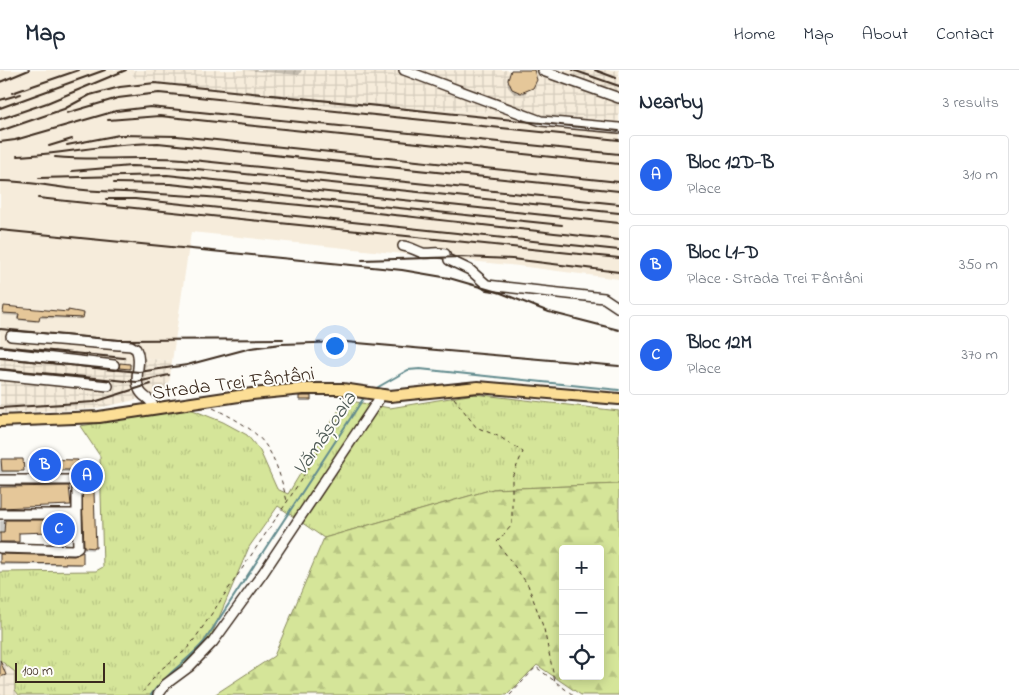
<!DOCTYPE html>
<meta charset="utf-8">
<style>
:root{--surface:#fff;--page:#f2f2f3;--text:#1f2937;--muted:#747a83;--line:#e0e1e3;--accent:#2563eb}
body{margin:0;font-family:"Indie Flower",sans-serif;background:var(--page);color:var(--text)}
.controls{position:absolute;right:15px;bottom:15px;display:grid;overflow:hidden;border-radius:5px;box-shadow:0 2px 12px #0003}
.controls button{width:45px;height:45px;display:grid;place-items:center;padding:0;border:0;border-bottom:1px solid var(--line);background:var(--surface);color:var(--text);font:25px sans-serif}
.scale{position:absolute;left:15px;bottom:12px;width:90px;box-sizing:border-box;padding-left:5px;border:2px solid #3b2a1e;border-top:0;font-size:14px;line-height:18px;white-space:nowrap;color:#3b2a1e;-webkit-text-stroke:4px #fdfcf7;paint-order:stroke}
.you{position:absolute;left:334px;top:275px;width:18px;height:18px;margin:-12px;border:4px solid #fff;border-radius:50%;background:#1a73e8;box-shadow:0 0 0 8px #1a73e833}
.badge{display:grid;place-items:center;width:32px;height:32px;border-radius:50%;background:var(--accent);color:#fff;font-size:16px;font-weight:700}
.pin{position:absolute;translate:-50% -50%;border:2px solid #fff;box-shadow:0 1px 5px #0006}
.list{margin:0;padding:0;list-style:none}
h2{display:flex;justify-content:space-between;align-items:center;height:65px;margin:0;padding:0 20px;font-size:21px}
h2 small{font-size:16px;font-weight:400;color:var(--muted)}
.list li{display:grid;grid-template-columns:32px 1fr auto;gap:15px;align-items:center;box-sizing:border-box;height:80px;margin:0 10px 10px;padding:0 10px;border:1px solid var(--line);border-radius:5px}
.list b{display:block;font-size:19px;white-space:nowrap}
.list p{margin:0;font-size:16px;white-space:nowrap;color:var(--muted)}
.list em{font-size:16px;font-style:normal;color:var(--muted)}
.icon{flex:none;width:28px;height:28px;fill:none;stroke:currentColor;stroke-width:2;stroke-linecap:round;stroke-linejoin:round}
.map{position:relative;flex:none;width:619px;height:625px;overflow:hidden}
header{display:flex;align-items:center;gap:30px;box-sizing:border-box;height:70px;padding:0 25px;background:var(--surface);border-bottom:1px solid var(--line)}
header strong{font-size:24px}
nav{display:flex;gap:28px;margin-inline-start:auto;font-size:18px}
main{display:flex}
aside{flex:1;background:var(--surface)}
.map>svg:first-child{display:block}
.built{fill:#f6ecdb}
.industrial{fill:url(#industrial-grid)}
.grass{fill:url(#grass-tufts);stroke:#88885c}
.forest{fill:url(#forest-firs);stroke:#88885c;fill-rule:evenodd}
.shadow{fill:#0003}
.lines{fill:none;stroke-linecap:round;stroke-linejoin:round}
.stream{stroke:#628b8e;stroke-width:2}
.building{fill:#e5c799;stroke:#3b2a1e}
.minor-casing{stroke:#3b2a1e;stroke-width:12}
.major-casing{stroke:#3b2a1e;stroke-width:14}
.path{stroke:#3b2a1e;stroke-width:1;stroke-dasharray:4 4;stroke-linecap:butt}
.minor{stroke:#fdfcf7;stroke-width:9}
.major{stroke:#fcde96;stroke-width:10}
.rail{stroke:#3b2a1e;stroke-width:2}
.labels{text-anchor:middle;stroke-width:4;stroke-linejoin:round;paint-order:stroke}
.street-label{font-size:20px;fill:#3b2a1e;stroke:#fdfcf7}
.water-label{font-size:21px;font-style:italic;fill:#4e5a56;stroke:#fdfcf7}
</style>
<header>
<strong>Map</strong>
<nav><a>Home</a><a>Map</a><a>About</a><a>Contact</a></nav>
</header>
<main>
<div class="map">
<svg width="619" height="625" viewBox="0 0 619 625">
<defs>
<pattern id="industrial-grid" width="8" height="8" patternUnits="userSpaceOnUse" patternTransform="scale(1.25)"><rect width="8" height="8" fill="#f6ecdb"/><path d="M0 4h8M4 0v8" fill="none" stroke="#d4cbbc"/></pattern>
<pattern id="grass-tufts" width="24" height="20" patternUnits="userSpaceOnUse" patternTransform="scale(1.25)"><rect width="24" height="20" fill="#d5e599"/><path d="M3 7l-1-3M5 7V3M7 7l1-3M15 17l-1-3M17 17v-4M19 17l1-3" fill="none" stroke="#b8c583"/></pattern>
<pattern id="forest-firs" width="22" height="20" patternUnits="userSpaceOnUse" patternTransform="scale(1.25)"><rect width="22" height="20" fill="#d5e599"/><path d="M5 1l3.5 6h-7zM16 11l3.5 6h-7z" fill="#b8c583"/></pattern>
</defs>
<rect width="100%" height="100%" fill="#fdfcf7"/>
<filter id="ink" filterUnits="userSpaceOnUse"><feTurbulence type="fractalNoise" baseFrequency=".02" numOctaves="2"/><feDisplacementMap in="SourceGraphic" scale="10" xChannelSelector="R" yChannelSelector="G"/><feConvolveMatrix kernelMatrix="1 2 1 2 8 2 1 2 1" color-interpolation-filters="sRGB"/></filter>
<g filter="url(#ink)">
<path class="built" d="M 0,0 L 129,0 L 135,8 L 319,35 L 491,42 L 619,51 L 619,209 L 519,196 L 191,162 L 172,291 L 0,274 Z"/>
<path class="industrial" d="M 129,0 L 619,0 L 619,51 L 491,42 L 319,35 L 135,8 Z
M 0,274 L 172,291 L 168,323 L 93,339 L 0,343 Z
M 0,590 L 15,602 L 15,620 L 18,625 L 0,625 Z"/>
<path class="grass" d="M 474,324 L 619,341 L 619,414 L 493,419 L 324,468 L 278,436 L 249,477 L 209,571 L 152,625 L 19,625 L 15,620 L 15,602 L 0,590 L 0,502 L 96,501 L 103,497 L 100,386 L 80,356 L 190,339 L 223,352 L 247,365 L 260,381 L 277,419 L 288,424 L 345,330 L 390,338 Z"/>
<path class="forest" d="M 619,414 L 619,625 L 581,625 L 537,595 L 507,625 L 214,625 L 274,586 L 324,468 L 493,419 ZM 563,479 L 600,479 L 600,606 L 563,606 Z"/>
<path class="shadow" d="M 244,0 L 302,0 L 299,5 Z
M 515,0 L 530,0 L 535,13 L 524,24 L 514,24 L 508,17 L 507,8 Z
M 4,237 L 66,243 L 68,241 L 82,247 L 80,249 L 38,248 L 36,252 L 17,250 L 17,246 L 2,245 Z
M 120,294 L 129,295 L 129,299 L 119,299 Z
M 22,390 L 23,400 L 21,402 L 0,403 L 0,391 Z
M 35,390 L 77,397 L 92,396 L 95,478 L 92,480 L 82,479 L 79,402 L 32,402 L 32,393 Z
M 0,418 L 69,434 L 12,437 L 0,440 Z
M 0,451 L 68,451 L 69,467 L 48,469 L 48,463 L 18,463 L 17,473 L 0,473 Z
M 0,486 L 81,493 L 80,495 L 0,495 Z"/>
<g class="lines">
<path class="stream" d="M 373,320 L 408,300 L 420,299 L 619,320
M 151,625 C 165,604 187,592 204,572 L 365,326"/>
</g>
<path class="building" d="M 511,0 L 534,0 L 537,10 L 533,18 L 521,23 L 512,19 L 508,10 Z
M 4,236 L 68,242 L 68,240 L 84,243 L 83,248 L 40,246 L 39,251 L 18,249 L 19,244 L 3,243 Z
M 120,293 L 130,294 L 130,299 L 119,298 Z
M 299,326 L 311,326 L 311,330 L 299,330 Z
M 1,389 L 23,389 L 24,401 L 2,401 Z
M 34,389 L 78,390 L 78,395 L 93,395 L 96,478 L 84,477 L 81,400 L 34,400 Z
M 69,416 L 71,435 L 0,438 L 0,417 Z
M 5,450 L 69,450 L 71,467 L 49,468 L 49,462 L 19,463 L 19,472 L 0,472 L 0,463 L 4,463 Z
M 83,482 L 83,494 L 0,493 L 0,484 L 74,486 Z
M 0,590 L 6,605 L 0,607 Z"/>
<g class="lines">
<defs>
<path id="minor" d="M 404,0 L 541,51 L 619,58
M 543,1 L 619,28
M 403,176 C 411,177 416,181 423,183 C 431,184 438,181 445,184
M 449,190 L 470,200 L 487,215 L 604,228 L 619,238
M 11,266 L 131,276 L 136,279 C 143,292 133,306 139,319 C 142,328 152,328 154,338
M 0,282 L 114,295
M 0,305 L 108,316
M 0,410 L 74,410 L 77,415 L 77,444
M 0,444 L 77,444 L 78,477 L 74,480 L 0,478
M 158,625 L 166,614 L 189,597 L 213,572 L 263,503 L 379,329 L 379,324"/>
<path id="major" d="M 0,351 L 99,347 L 252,324 L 303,319 L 342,319 L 390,326 L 478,317 L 619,329"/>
</defs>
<use href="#minor" class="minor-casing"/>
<use href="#major" class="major-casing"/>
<path class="path" d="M 454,328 L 476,357 L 500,367 L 523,382 L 512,407 L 512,455 L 497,472 L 528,515 L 544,559 L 555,612
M 213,338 C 265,363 273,376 287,431
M 142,623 L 160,600 L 186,580 L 196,567 L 287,432 L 351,330
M 510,625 L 536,597 L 573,625"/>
<use href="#minor" class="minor"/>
<use href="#major" class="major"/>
<path class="rail" d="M 573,0 L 619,16
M 595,0 L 616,8
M 0,12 L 29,0
M 12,23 L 79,0
M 0,30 L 21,24
M 0,38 L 105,0
M 67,43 L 118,28 L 159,23 L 619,70
M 0,49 L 47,33 L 126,0
M 108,50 L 160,46 L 619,94
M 0,61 L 64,39 L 90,25 L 120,17 L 155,13 L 619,61
M 0,72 L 15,70 L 116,41 L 150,37 L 619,84
M 67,75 L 119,65 L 177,66 L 619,112
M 49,76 L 72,69
M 17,86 C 64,84 110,73 158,73 L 619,121
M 55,87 C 98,91 140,86 183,89 L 619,134
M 72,101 L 131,96 L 187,98 L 619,143
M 39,108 L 167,105 L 619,153
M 0,111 C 33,111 65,120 98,121 C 272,127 446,152 619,170
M 114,113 L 170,114 L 562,155
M 38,128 L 619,188
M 106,129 L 135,129 L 619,180
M 0,160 L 402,200 L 449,208 L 501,223 L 549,242 L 619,260
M 362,190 L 462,187 L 512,189 L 619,202
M 0,259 L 118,270 L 283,269
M 0,276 L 124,288
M 0,288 L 139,302 L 187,295 L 251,278 L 281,274 L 346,272 L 619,296
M 0,299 L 137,312 L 169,305
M 0,338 L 94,332 L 151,314"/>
</g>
</g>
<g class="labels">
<g class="street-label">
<text transform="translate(233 312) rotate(-7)" y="7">Strada Trei Fântâni</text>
</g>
<g class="water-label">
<text transform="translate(324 363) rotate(-56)" y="7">Vămășoaia</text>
</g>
</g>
</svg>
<div class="controls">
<button>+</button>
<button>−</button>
<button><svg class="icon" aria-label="locate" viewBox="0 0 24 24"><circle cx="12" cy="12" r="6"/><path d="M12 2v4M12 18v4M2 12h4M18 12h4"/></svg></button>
</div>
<div class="scale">100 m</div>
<div class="you"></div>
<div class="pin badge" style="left:87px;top:406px">A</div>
<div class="pin badge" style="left:45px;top:395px">B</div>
<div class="pin badge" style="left:59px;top:459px">C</div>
</div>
<aside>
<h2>Nearby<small>3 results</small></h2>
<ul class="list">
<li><span class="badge">A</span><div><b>Bloc 12D-B</b><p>Place</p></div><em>310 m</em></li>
<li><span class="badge">B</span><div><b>Bloc L1-D</b><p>Place · Strada Trei Fântâni</p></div><em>350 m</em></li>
<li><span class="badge">C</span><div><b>Bloc 12M</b><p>Place</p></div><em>370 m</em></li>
</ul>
</aside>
</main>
